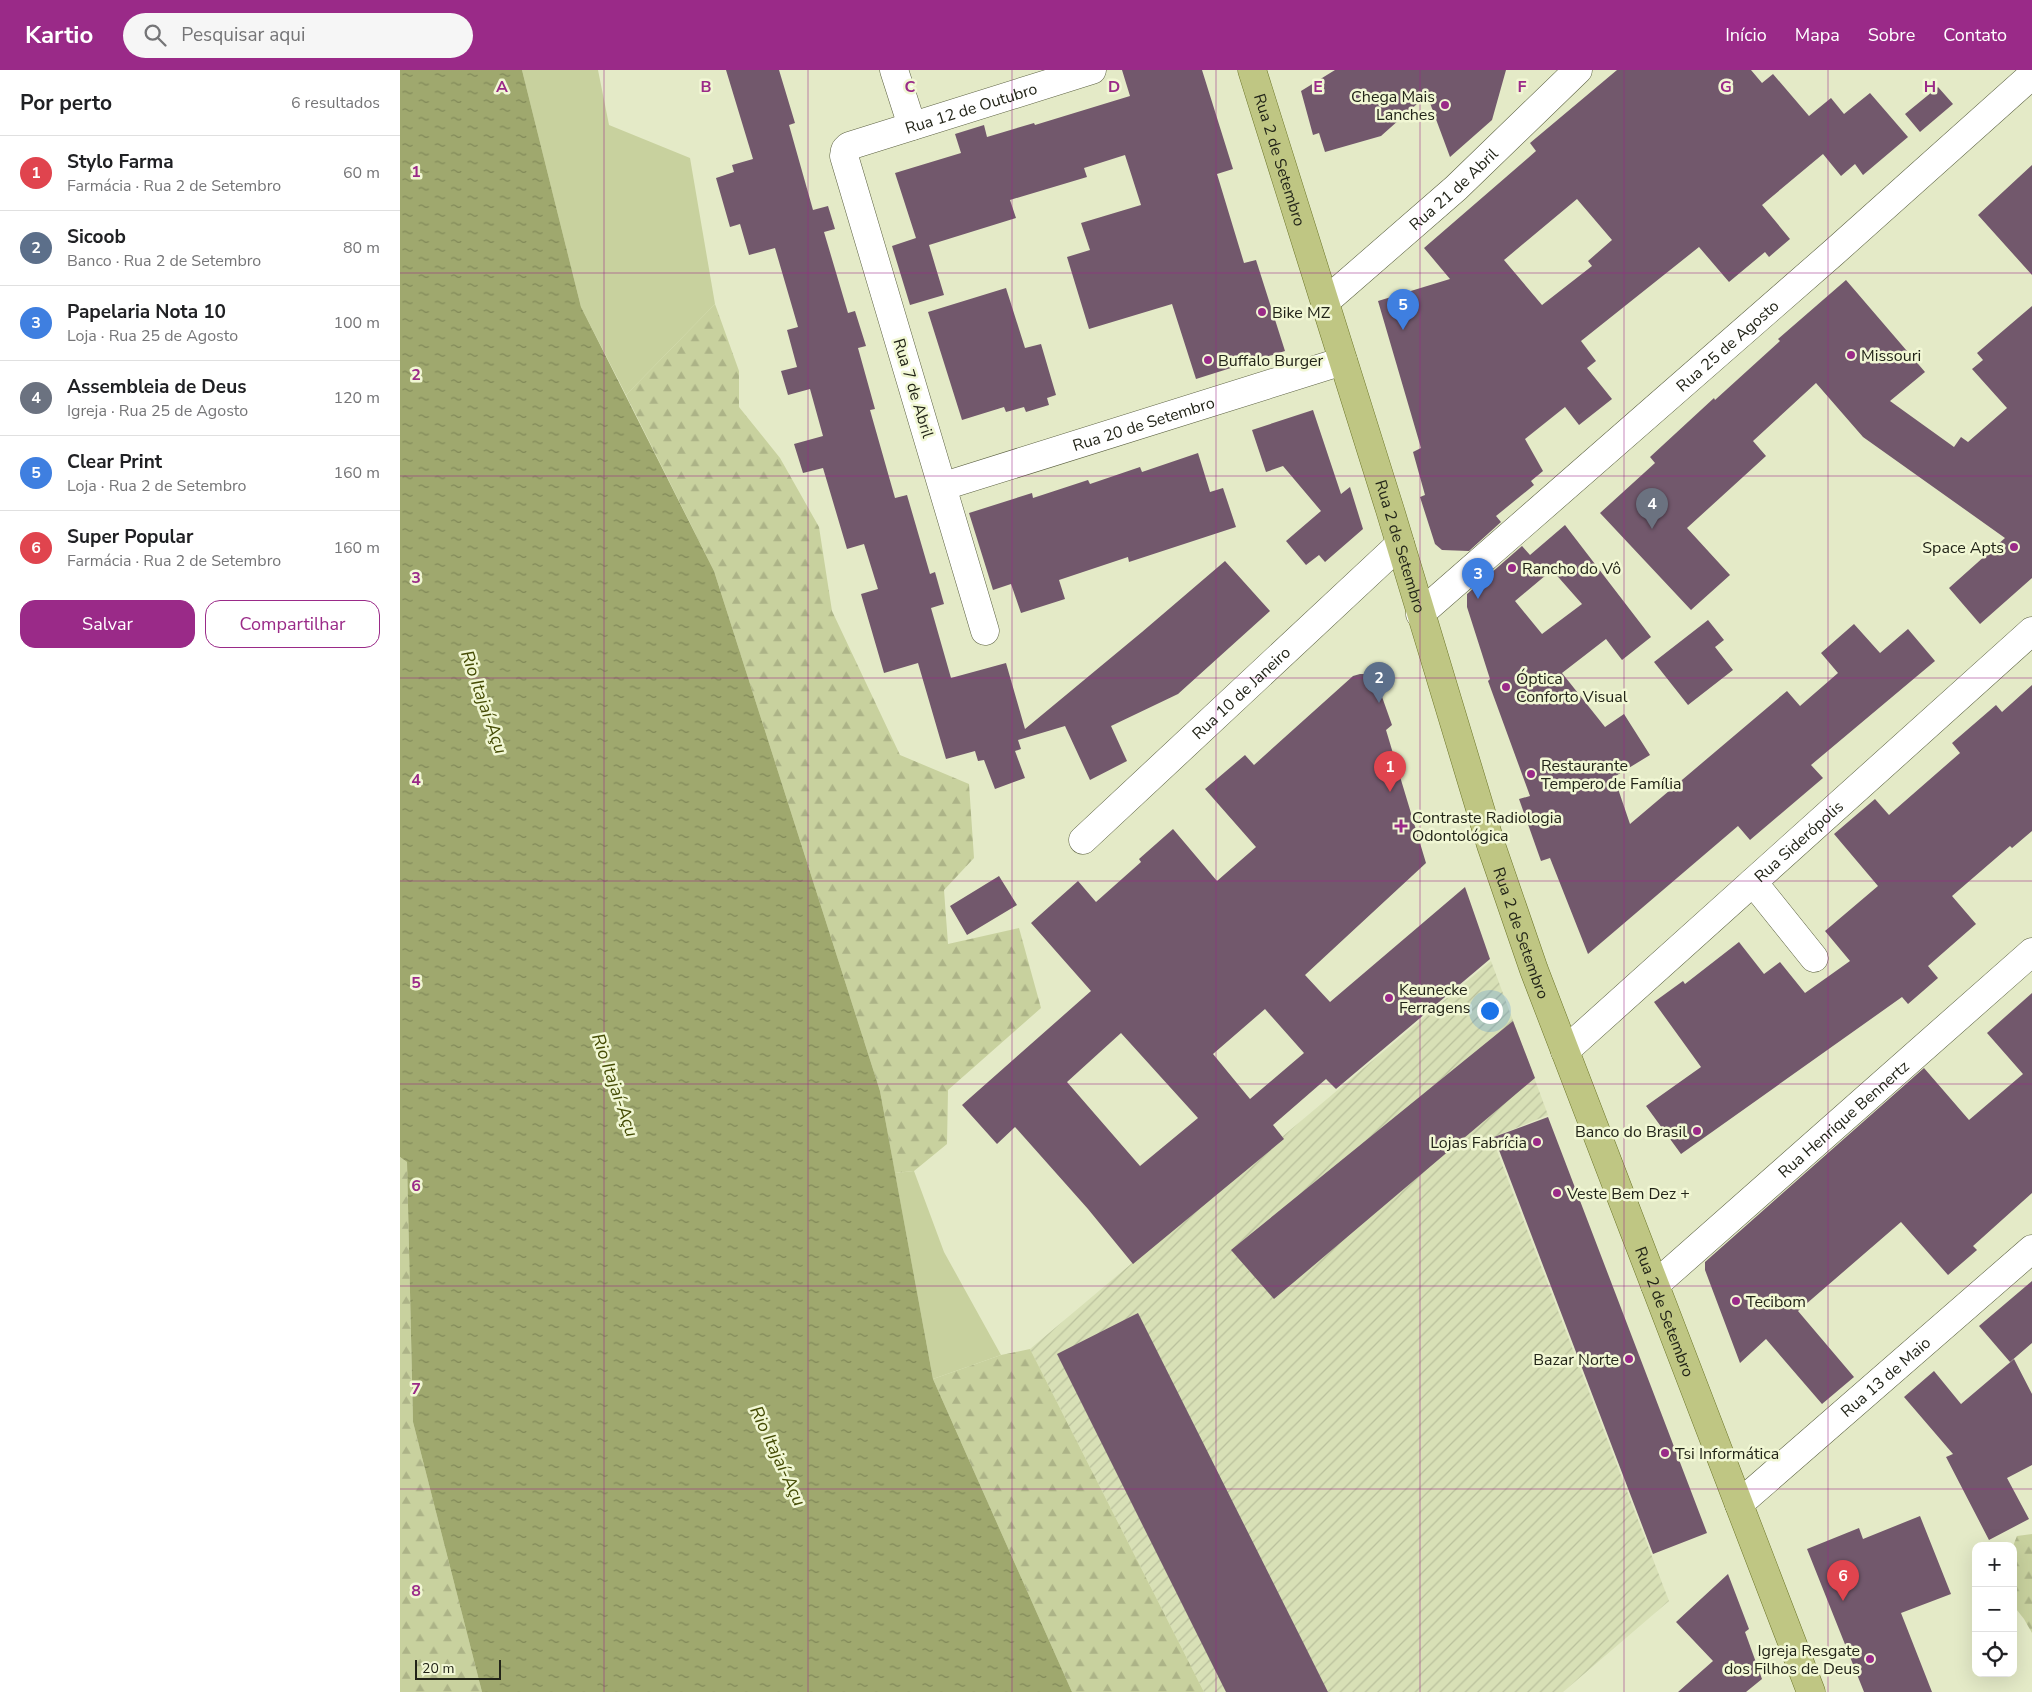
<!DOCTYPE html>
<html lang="pt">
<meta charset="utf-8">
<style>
:root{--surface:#fff;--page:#f6f6f6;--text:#202124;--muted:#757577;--line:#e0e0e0;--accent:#9a2a88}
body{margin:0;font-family:"Nunito Sans",sans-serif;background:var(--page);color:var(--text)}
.controls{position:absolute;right:15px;bottom:15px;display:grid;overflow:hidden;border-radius:10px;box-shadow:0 5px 20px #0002}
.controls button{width:45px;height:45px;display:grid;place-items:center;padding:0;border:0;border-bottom:1px solid var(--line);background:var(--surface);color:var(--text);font:25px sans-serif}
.scale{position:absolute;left:15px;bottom:12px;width:86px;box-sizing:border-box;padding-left:5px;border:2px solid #222418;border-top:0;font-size:14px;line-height:18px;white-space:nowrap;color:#222418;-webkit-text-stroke:4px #f1f7d4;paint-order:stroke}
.you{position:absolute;left:1089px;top:940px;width:18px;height:18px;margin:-12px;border:4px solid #fff;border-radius:50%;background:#1a73e8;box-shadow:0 0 0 8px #1a73e833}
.badge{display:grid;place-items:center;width:32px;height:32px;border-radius:50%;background:var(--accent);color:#fff;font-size:16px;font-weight:700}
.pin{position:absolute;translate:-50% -41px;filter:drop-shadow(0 1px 2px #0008)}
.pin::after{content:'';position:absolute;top:26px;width:18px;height:15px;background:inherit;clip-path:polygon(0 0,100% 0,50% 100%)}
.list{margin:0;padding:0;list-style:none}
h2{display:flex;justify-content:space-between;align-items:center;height:65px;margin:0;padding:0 20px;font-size:21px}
h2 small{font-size:16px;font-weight:400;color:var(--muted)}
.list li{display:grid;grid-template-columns:32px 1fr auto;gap:15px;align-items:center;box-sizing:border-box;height:75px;padding:0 20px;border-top:1px solid var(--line)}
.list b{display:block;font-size:19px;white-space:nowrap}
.list p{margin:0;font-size:16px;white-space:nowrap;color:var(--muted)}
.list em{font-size:16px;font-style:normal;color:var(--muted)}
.actions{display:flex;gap:10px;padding:15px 20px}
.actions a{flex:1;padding:11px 0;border:1px solid var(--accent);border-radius:15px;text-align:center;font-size:18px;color:var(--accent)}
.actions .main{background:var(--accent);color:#fff}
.icon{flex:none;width:28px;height:28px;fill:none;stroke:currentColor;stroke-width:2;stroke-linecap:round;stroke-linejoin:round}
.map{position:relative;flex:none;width:1632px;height:1622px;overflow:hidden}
header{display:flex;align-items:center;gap:30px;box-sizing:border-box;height:70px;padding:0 25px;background:var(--accent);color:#fff}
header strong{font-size:24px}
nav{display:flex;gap:28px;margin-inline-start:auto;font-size:18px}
.search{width:350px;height:45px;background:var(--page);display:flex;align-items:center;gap:12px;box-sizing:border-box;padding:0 18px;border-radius:28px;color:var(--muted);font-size:19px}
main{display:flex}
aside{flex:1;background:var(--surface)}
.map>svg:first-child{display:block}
.industrial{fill:url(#industrial-furrows)}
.green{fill:#c8d19e}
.forest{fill:url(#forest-firs)}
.water{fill:url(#water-ripples)}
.building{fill:#72586c;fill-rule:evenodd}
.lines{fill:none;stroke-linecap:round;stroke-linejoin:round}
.minor-casing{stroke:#5b6041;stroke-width:29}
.major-casing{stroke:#6c7528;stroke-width:29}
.minor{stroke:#fff;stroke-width:28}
.major{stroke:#bfc683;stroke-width:28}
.grid{fill:none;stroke:#9a2a88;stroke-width:1;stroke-opacity:0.55}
.poi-dot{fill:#9a2a88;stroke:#f1f7d4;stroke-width:2}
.labels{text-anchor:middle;stroke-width:5;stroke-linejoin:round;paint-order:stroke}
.poi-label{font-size:16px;fill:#222418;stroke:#f1f7d4;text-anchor:start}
.street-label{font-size:16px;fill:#222418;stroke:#f1f7d4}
.water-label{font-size:18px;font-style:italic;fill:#454c05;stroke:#f1f7d4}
.grid-label{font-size:16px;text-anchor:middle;font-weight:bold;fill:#9a2a88;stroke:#f1f7d4;stroke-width:5;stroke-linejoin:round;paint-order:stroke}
</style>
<header>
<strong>Kartio</strong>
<div class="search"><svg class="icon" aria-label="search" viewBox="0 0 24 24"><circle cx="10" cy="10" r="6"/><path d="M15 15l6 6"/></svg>Pesquisar aqui</div>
<nav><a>Início</a><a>Mapa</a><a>Sobre</a><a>Contato</a></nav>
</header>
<main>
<aside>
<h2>Por perto<small>6 resultados</small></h2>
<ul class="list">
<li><span class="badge" style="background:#e0444e">1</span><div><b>Stylo Farma</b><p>Farmácia · Rua 2 de Setembro</p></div><em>60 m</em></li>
<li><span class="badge" style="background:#5c6f8a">2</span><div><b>Sicoob</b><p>Banco · Rua 2 de Setembro</p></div><em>80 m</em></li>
<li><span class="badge" style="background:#3f7fe0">3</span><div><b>Papelaria Nota 10</b><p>Loja · Rua 25 de Agosto</p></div><em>100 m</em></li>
<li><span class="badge" style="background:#6b7280">4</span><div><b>Assembleia de Deus</b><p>Igreja · Rua 25 de Agosto</p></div><em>120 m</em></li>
<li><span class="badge" style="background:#3f7fe0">5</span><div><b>Clear Print</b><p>Loja · Rua 2 de Setembro</p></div><em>160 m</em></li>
<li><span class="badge" style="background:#e0444e">6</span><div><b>Super Popular</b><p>Farmácia · Rua 2 de Setembro</p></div><em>160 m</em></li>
</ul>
<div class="actions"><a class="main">Salvar</a><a>Compartilhar</a></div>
</aside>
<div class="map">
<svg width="1632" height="1622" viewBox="0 0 1632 1622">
<defs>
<pattern id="industrial-furrows" width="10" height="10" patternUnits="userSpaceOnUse" patternTransform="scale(1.25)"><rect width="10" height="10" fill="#d8e0b6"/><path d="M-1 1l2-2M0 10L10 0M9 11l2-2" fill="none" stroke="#b9c09c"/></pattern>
<pattern id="forest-firs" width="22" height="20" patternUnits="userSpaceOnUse" patternTransform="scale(1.25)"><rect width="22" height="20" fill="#c8d19e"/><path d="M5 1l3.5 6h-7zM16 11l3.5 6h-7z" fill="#acb387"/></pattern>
<pattern id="water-ripples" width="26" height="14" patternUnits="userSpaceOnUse" patternTransform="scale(1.25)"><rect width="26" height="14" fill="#9fa86e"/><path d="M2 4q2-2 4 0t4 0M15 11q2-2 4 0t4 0" fill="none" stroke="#818959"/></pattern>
</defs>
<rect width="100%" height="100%" fill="#e4eac7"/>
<path class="industrial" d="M 1091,891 L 1148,1045 L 1092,1068 L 1269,1531 L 1163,1622 L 804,1622 L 630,1279 Z"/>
<path class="green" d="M 122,0 L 198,0 L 209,55 L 290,88 L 315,234 L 226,325 L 181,237 Z
M 514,1101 L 544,1182 L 601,1285 L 533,1309 L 495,1103 Z"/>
<path class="forest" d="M 315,234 L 339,301 L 339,337 L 380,388 L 419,457 L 432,541 L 500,685 L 569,714 L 574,788 L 544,820 L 548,874 L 619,858 L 641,938 L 548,1020 L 547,1074 L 514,1101 L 495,1103 L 480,1021 L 314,501 L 226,325 Z
M 0,1087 L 7,1092 L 13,1352 L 82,1622 L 0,1622 Z
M 630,1279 L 804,1622 L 672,1622 L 533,1309 L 601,1285 Z
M 1632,1464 L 1632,1563 L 1624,1549 L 1613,1535 L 1613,1476 L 1617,1466 Z"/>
<path class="water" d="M 0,0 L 122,0 L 181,237 L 314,501 L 480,1021 L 533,1309 L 672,1622 L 82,1622 L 13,1352 L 7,1092 L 0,1087 Z"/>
<path class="building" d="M 326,0 L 379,0 L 395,53 L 389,55 L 413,140 L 428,136 L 435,159 L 424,162 L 448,243 L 455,241 L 466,276 L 458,278 L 475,339 L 470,340 L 495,428 L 507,425 L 530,504 L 535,502 L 544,534 L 531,538 L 551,608 L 606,593 L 625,659 L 742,562 L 825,491 L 870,541 L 778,624 L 711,656 L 727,691 L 690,710 L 665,656 L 618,670 L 621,679 L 615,681 L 625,708 L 595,719 L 584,690 L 578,691 L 575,681 L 546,689 L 518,593 L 484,603 L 461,524 L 478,519 L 464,474 L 447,479 L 423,398 L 403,403 L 394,374 L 423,366 L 410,319 L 388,325 L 381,301 L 397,297 L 387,260 L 398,257 L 375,178 L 349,185 L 340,154 L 330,157 L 316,108 L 334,102 L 332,95 L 353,89 Z
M 722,0 L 802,0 L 833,99 L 817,104 L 844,193 L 856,190 L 885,281 L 796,309 L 772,234 L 689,259 L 667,187 L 690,180 L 681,153 L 741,135 L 725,85 L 684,98 L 687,107 L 610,130 L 616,148 L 529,175 L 544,225 L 510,235 L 492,176 L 516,168 L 495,103 L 561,83 L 555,64 L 584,55 L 587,67 L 634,53 L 635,55 L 730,26 Z
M 935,0 L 1106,0 L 1092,50 L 1050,87 L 1027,25 L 981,66 L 925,82 L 919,63 L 913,65 L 901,21 Z
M 1217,0 L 1351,0 L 1362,13 L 1373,4 L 1409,46 L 1431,28 L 1444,44 L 1470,23 L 1508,67 L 1463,105 L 1455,94 L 1441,106 L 1423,84 L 1362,135 L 1390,169 L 1369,187 L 1365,182 L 1329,212 L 1299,177 L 1181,271 L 1196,291 L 1187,298 L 1212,329 L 1179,355 L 1165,337 L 1125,369 L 1143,401 L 1131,411 L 1134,415 L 1096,446 L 1101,452 L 1069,481 L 1042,480 L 1035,474 L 1020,427 L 1025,425 L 1013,382 L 1021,378 L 978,231 L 1050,209 L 1024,178 L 1136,81 L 1130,73 ZM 1177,129 L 1212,170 L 1188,191 L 1192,196 L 1142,235 L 1104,190 Z
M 1538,17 L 1553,34 L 1520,62 L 1505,44 Z
M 1632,95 L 1632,205 L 1578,145 Z
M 1446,210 L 1525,302 L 1490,331 L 1554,377 L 1561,367 L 1568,372 L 1607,338 L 1572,299 L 1583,290 L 1577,283 L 1632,236 L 1632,508 L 1580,554 L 1549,518 L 1605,468 L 1463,367 L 1416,313 L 1353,371 L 1366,386 L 1287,458 L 1330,505 L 1291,540 L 1200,443 L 1255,393 L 1250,387 L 1314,328 L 1315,330 L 1380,271 L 1378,269 Z
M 606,218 L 625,278 L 641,274 L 656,325 L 647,328 L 649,335 L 626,342 L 624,337 L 606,342 L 604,337 L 562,350 L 528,242 Z
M 913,340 L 941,424 L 950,417 L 963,459 L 925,492 L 919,485 L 906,495 L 886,471 L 921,441 L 883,396 L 866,402 L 852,360 Z
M 798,383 L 810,422 L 823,418 L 836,457 L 729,492 L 728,487 L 659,510 L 665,529 L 621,543 L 611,514 L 593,520 L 569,443 L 632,423 L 633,428 L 688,410 L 690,414 L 740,397 L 742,402 Z
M 1165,455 L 1251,567 L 1222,590 L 1206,569 L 1162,603 L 1205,657 L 1224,644 L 1250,685 L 1214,707 L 1230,754 L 1387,621 L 1400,636 L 1438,603 L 1421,583 L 1454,554 L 1480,583 L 1508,559 L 1535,591 L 1411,695 L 1423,708 L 1350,770 L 1338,756 L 1188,884 L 1150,788 L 1141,791 L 1119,729 L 1130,726 L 1088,611 L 1090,609 L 1067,537 L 1067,524 L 1122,476 L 1130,485 ZM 1152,500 L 1182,534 L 1142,564 L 1115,531 Z
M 1308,550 L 1324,570 L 1315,577 L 1333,600 L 1288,635 L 1254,592 Z
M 960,604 L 968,604 L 975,607 L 992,655 L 986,660 L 1026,793 L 905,905 L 930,932 L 1065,817 L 1090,889 L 936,1019 L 926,1009 L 873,1055 L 884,1069 L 733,1194 L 688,1139 L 615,1057 L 597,1074 L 562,1035 L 691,921 L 631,853 L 678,811 L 696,832 L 741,792 L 739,789 L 773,759 L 817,811 L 856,777 L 805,719 L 845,685 L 854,695 L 953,606 ZM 865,939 L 904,983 L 850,1029 L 813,984 ZM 721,963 L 798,1048 L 740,1096 L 667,1012 Z
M 1632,615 L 1632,761 L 1612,778 L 1610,776 L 1552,826 L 1576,854 L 1528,896 L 1538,908 L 1508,934 L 1502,927 L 1281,1084 L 1246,1036 L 1301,997 L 1254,932 L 1283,911 L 1285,914 L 1339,872 L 1364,904 L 1380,892 L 1405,923 L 1450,891 L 1425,861 L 1478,816 L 1434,764 L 1475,729 L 1489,745 L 1560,683 L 1552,673 L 1596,635 L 1602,642 Z
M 599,806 L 617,835 L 567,865 L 550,836 Z
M 1632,923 L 1632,1123 L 1573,1176 L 1577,1180 L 1548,1205 L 1501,1152 L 1398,1241 L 1454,1307 L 1422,1334 L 1366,1269 L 1340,1293 L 1305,1200 L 1305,1192 L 1524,998 L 1569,1050 L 1623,1004 L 1587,963 Z
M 1113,951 L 1135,1008 L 874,1229 L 831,1180 Z
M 1148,1047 L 1307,1463 L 1253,1484 L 1094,1067 Z
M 1632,1211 L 1632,1273 L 1610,1292 L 1579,1256 Z
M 738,1243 L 928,1622 L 826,1622 L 657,1284 Z
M 1614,1289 L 1632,1324 L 1632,1395 L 1607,1408 L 1629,1449 L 1589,1470 L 1546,1387 L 1553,1384 L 1504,1327 L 1534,1301 L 1561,1334 Z
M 1520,1446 L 1551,1524 L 1501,1543 L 1532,1622 L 1464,1622 L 1407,1479 L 1459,1458 L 1463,1469 Z
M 1328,1504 L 1349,1559 L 1345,1562 L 1362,1609 L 1346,1622 L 1278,1622 L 1313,1591 L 1276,1552 Z"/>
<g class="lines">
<defs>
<g id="minor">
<path d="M 494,0 L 512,56"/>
<path id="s1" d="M 925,232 L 1056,118 L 1178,0"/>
<path id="s2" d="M 544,416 L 943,291"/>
<path id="s3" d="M 1020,544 L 1433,183 L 1632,5"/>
<path id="s4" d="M 585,561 L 444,86 L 445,80 L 449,76 L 692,0"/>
<path id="s5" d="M 683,770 L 1000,474"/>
<path d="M 1353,812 L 1414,888"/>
<path id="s6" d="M 1165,981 L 1632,561"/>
<path id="s7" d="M 1255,1215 L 1632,882"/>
<path id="s8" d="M 1339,1434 L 1632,1179"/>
</g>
<g id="major">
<path id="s9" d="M 852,0 L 990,440 L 1091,775 L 1134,900 L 1411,1622"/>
</g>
</defs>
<use href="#minor" class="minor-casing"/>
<use href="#major" class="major-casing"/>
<use href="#minor" class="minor"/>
<use href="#major" class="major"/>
</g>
<path class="grid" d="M 204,0 L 204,1622M 408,0 L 408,1622M 612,0 L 612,1622M 816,0 L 816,1622M 1020,0 L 1020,1622M 1224,0 L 1224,1622M 1428,0 L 1428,1622M 0,203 L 1632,203M 0,406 L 1632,406M 0,608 L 1632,608M 0,811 L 1632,811M 0,1014 L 1632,1014M 0,1216 L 1632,1216M 0,1419 L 1632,1419"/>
<g class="poi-dot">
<circle cx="1045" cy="35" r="5"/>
<circle cx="862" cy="242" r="5"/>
<circle cx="1451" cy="285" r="5"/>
<circle cx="808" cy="290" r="5"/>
<circle cx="1614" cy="477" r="5"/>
<circle cx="1112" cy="498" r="5"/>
<circle cx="1106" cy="617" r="5"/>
<circle cx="1131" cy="704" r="5"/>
<path d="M998.5 748.5h5v5h5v5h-5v5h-5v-5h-5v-5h5z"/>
<circle cx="989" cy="928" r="5"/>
<circle cx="1297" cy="1061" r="5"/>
<circle cx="1137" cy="1072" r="5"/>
<circle cx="1157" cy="1123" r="5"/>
<circle cx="1336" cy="1231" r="5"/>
<circle cx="1229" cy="1289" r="5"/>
<circle cx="1265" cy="1383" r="5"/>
<circle cx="1470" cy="1589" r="5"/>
</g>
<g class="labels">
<g class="poi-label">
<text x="1035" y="32" text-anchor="end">Chega Mais<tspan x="1035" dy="18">Lanches</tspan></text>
<text x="872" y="248">Bike MZ</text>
<text x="1461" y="291">Missouri</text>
<text x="818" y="296">Buffalo Burger</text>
<text x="1604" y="483" text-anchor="end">Space Apts</text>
<text x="1122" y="504">Rancho do Vô</text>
<text x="1116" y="614">Óptica<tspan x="1116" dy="18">Conforto Visual</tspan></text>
<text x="1141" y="701">Restaurante<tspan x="1141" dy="18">Tempero de Família</tspan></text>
<text x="1012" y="753">Contraste Radiologia<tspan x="1012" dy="18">Odontológica</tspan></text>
<text x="999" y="925">Keunecke<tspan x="999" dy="18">Ferragens</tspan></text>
<text x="1287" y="1067" text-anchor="end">Banco do Brasil</text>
<text x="1127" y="1078" text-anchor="end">Lojas Fabrícia</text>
<text x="1167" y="1129">Veste Bem Dez +</text>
<text x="1346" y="1237">Tecibom</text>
<text x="1219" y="1295" text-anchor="end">Bazar Norte</text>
<text x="1275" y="1389">Tsi Informática</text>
<text x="1460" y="1586" text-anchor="end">Igreja Resgate<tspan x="1460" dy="18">dos Filhos de Deus</tspan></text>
</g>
<g class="street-label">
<text dy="6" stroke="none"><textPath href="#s4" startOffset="635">Rua 12 de Outubro</textPath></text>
<text dy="6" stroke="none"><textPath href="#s9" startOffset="94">Rua 2 de Setembro</textPath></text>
<text dy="6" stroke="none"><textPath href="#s1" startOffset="171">Rua 21 de Abril</textPath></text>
<text dy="6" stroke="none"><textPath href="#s3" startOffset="408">Rua 25 de Agosto</textPath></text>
<text transform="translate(514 318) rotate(73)" y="6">Rua 7 de Abril</text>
<text dy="6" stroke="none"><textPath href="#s2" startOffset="209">Rua 20 de Setembro</textPath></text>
<text dy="6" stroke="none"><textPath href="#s9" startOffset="499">Rua 2 de Setembro</textPath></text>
<text dy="6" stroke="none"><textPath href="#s5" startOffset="216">Rua 10 de Janeiro</textPath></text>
<text dy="6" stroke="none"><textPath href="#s6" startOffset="314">Rua Siderópolis</textPath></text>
<text dy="6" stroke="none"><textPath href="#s9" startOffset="904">Rua 2 de Setembro</textPath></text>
<text dy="6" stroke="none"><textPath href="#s7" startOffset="251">Rua Henrique Bennertz</textPath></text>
<text dy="6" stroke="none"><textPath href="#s9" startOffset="1309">Rua 2 de Setembro</textPath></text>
<text dy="6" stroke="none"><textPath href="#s8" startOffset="194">Rua 13 de Maio</textPath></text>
</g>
<g class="water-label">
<text transform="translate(84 632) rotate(71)" y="6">Rio Itajaí-Açu</text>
<text transform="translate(215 1015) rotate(71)" y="6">Rio Itajaí-Açu</text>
<text transform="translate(378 1386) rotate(65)" y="6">Rio Itajaí-Açu</text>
</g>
</g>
<g class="grid-label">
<text x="102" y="22">A</text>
<text x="306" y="22">B</text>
<text x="510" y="22">C</text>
<text x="714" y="22">D</text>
<text x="918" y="22">E</text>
<text x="1122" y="22">F</text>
<text x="1326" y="22">G</text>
<text x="1530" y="22">H</text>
<text x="16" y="107">1</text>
<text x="16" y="310">2</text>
<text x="16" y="513">3</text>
<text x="16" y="715">4</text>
<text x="16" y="918">5</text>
<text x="16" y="1121">6</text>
<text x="16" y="1324">7</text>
<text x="16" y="1526">8</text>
</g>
</svg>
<div class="controls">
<button>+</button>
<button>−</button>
<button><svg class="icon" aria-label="locate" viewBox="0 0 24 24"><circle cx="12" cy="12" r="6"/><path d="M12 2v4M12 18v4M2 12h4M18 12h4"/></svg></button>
</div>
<div class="scale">20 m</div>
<div class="you"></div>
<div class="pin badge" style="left:990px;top:722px;background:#e0444e">1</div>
<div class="pin badge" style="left:979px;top:633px;background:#5c6f8a">2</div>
<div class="pin badge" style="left:1078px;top:529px;background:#3f7fe0">3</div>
<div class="pin badge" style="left:1252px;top:459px;background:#6b7280">4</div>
<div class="pin badge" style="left:1003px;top:260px;background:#3f7fe0">5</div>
<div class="pin badge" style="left:1443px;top:1531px;background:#e0444e">6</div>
</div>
</main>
